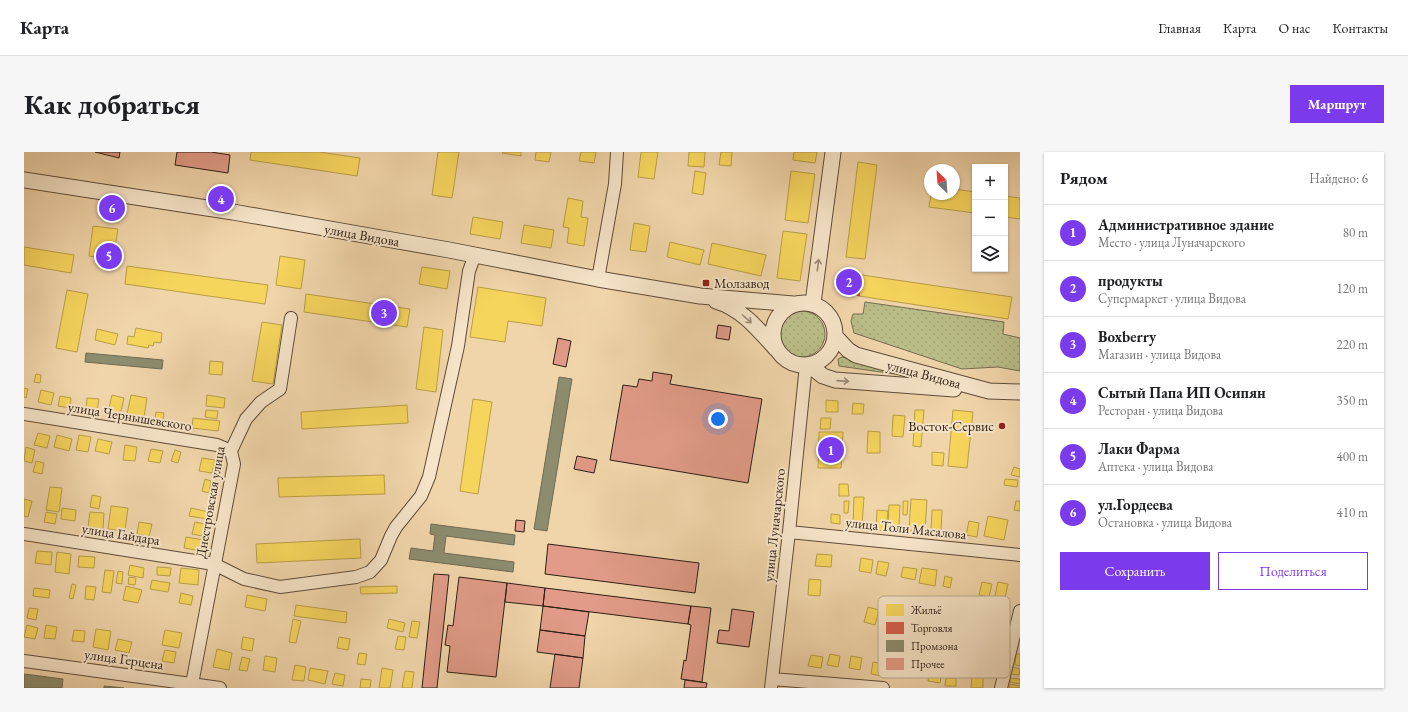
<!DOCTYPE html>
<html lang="ru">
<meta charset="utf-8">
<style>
:root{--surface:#fff;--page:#f6f6f6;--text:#202124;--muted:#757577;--line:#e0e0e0;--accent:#7c3aed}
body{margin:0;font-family:"EB Garamond",serif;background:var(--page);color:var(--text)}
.controls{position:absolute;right:12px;top:12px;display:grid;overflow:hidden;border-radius:0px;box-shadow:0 1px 3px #0004}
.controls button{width:36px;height:36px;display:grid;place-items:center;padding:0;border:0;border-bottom:1px solid var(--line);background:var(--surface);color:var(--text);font:20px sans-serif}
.compass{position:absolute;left:900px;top:12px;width:36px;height:36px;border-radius:50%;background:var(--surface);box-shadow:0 1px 3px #0004;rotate:335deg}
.you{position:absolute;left:694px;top:267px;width:14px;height:14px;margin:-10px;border:3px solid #fff;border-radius:50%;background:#1a73e8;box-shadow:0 0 0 6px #1a73e833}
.badge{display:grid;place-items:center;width:26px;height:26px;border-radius:50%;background:var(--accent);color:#fff;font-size:13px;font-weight:700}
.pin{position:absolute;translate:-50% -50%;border:2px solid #fff;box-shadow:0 1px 4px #0006}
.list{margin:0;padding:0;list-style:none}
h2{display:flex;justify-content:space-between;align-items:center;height:52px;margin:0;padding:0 16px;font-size:17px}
h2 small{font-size:13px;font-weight:400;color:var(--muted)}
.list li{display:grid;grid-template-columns:26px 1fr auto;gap:12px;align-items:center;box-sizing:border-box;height:56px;padding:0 16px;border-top:1px solid var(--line)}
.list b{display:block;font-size:15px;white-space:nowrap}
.list p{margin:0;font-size:13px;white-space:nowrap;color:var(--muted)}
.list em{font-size:13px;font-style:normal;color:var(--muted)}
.actions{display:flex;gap:8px;padding:12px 16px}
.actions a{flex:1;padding:9px 0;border:1px solid var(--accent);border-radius:0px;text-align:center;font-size:14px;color:var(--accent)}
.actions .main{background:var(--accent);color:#fff}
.icon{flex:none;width:22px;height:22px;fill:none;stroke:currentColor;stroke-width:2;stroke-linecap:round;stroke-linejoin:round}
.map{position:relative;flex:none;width:996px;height:536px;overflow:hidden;border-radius:0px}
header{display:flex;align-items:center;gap:24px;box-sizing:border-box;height:56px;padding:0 20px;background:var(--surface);border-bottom:1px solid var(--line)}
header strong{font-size:19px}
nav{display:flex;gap:22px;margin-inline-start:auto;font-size:14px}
.intro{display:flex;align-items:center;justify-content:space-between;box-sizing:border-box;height:96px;padding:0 24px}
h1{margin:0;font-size:28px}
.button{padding:10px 18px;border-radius:0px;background:var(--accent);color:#fff;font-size:14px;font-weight:700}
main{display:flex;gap:24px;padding:0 24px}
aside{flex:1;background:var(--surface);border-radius:0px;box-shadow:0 1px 3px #0004}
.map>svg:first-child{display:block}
.green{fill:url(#green-dots);stroke:#746e4e}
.homes{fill:#f6d55c;stroke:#ba9e46}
.shops{fill:#d6604d;stroke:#a34c3c}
.industry{fill:#8c8c6e;stroke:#706b53}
.building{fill:#e19b88;stroke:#2d1e13}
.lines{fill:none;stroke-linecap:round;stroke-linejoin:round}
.minor-casing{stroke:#5e4c39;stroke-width:14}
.tertiary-casing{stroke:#5e4c39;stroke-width:17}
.minor{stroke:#f6e4c8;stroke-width:12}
.tertiary{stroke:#f6e4c8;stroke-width:15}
.oneway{stroke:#9c8b77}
.poi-dot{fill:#8f2418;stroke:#f6e4c8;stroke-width:1.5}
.labels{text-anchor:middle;stroke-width:4;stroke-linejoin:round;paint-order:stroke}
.street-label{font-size:14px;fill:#2d1e13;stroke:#f6e4c8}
.poi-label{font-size:14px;fill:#2d1e13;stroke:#f6e4c8;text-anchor:start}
.key{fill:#f6e4c8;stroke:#baa992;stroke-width:1}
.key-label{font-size:11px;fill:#2d1e13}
</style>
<header>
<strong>Карта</strong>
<nav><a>Главная</a><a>Карта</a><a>О нас</a><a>Контакты</a></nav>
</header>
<div class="intro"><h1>Как добраться</h1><a class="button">Маршрут</a></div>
<main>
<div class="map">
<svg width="996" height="536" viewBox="0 0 996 536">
<defs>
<pattern id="green-dots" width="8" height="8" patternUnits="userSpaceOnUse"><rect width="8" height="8" fill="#babd88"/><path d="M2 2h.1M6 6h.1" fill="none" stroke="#a0a274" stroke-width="1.8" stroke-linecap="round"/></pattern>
</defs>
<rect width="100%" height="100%" fill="#f1d5aa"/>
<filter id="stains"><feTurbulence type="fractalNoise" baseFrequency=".005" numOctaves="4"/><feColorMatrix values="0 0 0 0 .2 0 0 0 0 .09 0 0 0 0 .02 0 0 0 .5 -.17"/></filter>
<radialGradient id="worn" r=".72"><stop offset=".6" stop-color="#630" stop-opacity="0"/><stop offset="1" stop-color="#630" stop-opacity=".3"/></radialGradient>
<path class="green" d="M 841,150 L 980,170 L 979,182 L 996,186 L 996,219 L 974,215 L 938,217 L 830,181 L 827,169 L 829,162 L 839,162 Z
M755 182a23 23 0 1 1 46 0a23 23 0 1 1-46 0Z
M 818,205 L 913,228 L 815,214 L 814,207 Z"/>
<path class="homes" d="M 227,0 L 295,0 L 336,6 L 333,24 L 226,8 Z
M 414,0 L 435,0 L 428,46 L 408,43 Z
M 479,0 L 497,0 L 497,4 L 478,1 Z
M 512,0 L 527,0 L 525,10 L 511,8 Z
M 557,0 L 572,0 L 570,11 L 555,9 Z
M 617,0 L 634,0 L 630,27 L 614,25 Z
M 665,0 L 681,0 L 680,15 L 664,14 Z
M 697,0 L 708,0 L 707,14 L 695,13 Z
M 770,0 L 793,0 L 791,11 L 769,8 Z
M 834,10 L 853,13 L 841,107 L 822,105 Z
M 671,19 L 682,21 L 679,43 L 668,41 Z
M 767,19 L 791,22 L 784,71 L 761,68 Z
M 930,37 L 951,40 L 951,61 L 905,55 L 907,42 L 930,42 Z
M 981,44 L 996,46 L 996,67 L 981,65 Z
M 544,46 L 559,49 L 557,65 L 564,66 L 560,94 L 543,91 L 545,76 L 539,75 Z
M 449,65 L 479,70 L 476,87 L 446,82 Z
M 610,71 L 626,74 L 622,100 L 606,98 Z
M 500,73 L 530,78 L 527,96 L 497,91 Z
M 69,74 L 94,77 L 89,108 L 65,104 Z
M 759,79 L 783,82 L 776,129 L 753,126 Z
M 646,90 L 680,98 L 676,113 L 643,105 Z
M 688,91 L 742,103 L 737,124 L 684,112 Z
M 0,95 L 50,103 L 47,121 L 0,113 Z
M 256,104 L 281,108 L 277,137 L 252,133 Z
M 103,114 L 244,133 L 241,152 L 101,132 Z
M 398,115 L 426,119 L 423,137 L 395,132 Z
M 838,123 L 988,145 L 984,167 L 835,144 Z
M 454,135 L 522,146 L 518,174 L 484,169 L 481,190 L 446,185 Z
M 43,138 L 64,142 L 53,200 L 32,196 Z
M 282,142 L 386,157 L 383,175 L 280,160 Z
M 238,170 L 258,173 L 249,232 L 228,229 Z
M 400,175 L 419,178 L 412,240 L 392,237 Z
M 112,176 L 138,181 L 137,191 L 130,190 L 129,194 L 125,193 L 124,196 L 103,192 L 104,184 L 110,185 Z
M 73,177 L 94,182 L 91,193 L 71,188 Z
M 186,209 L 199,210 L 198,223 L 185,222 Z
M 12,222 L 17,223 L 16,231 L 10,230 Z
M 0,236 L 4,237 L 2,246 L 0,245 Z
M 17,238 L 30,241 L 27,253 L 14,250 Z
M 88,243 L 100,246 L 96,264 L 84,261 Z
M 107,243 L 123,246 L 120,265 L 103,262 Z
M 183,243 L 201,246 L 200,256 L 182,254 Z
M 36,244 L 47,246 L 46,256 L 34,254 Z
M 63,246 L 75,247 L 73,259 L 62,258 Z
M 449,247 L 468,250 L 454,342 L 436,339 Z
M 802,248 L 814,249 L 814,260 L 802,260 Z
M 829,251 L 840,252 L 839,262 L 828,262 Z
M 383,253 L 384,271 L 278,277 L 277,260 Z
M 182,258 L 194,259 L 193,267 L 181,265 Z
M 891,258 L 900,258 L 897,295 L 889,294 Z
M 929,258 L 949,260 L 943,316 L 924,314 Z
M 132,260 L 140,261 L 139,268 L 131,267 Z
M 869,263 L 881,264 L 879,285 L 868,284 Z
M 169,266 L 196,269 L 194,279 L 168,276 Z
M 797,266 L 807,266 L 806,277 L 796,277 Z
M 844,279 L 856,280 L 856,301 L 843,301 Z
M 795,280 L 819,280 L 817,316 L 794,316 Z
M 14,281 L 26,284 L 23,296 L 10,293 Z
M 33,283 L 48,287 L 45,299 L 30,295 Z
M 55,283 L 67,285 L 64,300 L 52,298 Z
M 74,287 L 88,290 L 85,302 L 71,299 Z
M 101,293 L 113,295 L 111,309 L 99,308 Z
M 2,295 L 11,298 L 8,311 L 0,309 Z
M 127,297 L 139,299 L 136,311 L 124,309 Z
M 151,298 L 157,300 L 154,311 L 147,309 Z
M 908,300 L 920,301 L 919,314 L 908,313 Z
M 178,306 L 191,308 L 188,321 L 175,319 Z
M 12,309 L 20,311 L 18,322 L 9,320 Z
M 990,315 L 996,317 L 996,325 L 987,323 Z
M 360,323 L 361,342 L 255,345 L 254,326 Z
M 181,327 L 187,329 L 185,341 L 178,339 Z
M 981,327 L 994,328 L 993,335 L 980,333 Z
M 815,332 L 824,332 L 825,344 L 815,344 Z
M 26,335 L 38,336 L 35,360 L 22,358 Z
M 68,343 L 77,345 L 75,357 L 66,355 Z
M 830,345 L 840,345 L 838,374 L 829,373 Z
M 0,347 L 8,349 L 4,365 L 0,364 Z
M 887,347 L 903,348 L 901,379 L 885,378 Z
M 820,349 L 825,349 L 824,361 L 820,361 Z
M 879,349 L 884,349 L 883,363 L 879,363 Z
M 992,349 L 996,349 L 996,359 L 990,358 Z
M 865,353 L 876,353 L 875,374 L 864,374 Z
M 87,354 L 104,356 L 101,379 L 84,377 Z
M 38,356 L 52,358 L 51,369 L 37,367 Z
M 167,356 L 185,360 L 183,367 L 165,364 Z
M 853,358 L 864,359 L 862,379 L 852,378 Z
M 908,358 L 918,358 L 917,379 L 907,378 Z
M 22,360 L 33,362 L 31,372 L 20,370 Z
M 66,360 L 80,361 L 79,377 L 64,375 Z
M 807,362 L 816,363 L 816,372 L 807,371 Z
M 964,364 L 984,368 L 980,388 L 960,384 Z
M 945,369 L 955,371 L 953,385 L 942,383 Z
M 115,370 L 128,372 L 125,385 L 113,382 Z
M 171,370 L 181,372 L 178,384 L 168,382 Z
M 162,385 L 180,388 L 178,399 L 160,396 Z
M 336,387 L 337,406 L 233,411 L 232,392 Z
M 13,399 L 28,400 L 27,413 L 11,411 Z
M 33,400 L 47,402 L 45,422 L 31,420 Z
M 793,402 L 808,403 L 807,415 L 791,414 Z
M 55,404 L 71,405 L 70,416 L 54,415 Z
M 837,406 L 849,408 L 847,421 L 835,419 Z
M 854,409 L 865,411 L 862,424 L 852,422 Z
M 106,413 L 120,416 L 119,426 L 104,423 Z
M 133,415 L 147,416 L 146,424 L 133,423 Z
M 879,415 L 893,417 L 891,428 L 877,425 Z
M 157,416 L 175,418 L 174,433 L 155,431 Z
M 898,416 L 913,418 L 911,434 L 895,431 Z
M 81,418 L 90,419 L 87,441 L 78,440 Z
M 94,419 L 99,420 L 98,432 L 92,431 Z
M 921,424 L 928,426 L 926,436 L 919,434 Z
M 105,425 L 112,426 L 111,433 L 104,432 Z
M 785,427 L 797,428 L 796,444 L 784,443 Z
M 128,428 L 146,431 L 144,440 L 126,437 Z
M 958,430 L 968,432 L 965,445 L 955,443 Z
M 974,430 L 984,432 L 980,450 L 970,448 Z
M 48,432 L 52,433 L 49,447 L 45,446 Z
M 62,434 L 72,435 L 70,448 L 61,447 Z
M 102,434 L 118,438 L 114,451 L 99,448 Z
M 373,434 L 373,441 L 337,442 L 336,435 Z
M 10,436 L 26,438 L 25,446 L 9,444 Z
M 157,441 L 169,444 L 167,453 L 155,451 Z
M 223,443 L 243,447 L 241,459 L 221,455 Z
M 272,453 L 323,460 L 322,471 L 270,464 Z
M 844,455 L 855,458 L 851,473 L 840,470 Z
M 5,456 L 14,457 L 12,468 L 3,466 Z
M 269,467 L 277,469 L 272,491 L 265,490 Z
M 365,467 L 381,471 L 379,480 L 363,476 Z
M 388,469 L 396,470 L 393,486 L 385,485 Z
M 3,473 L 14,476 L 11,487 L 0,485 Z
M 22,473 L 33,475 L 31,487 L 20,486 Z
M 72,477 L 87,479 L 84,498 L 69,495 Z
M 50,478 L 61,479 L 60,490 L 48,489 Z
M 141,478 L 158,481 L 155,496 L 138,493 Z
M 374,484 L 382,485 L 380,498 L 371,497 Z
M 219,485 L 230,487 L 228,499 L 217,497 Z
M 315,485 L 326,487 L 324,498 L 313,496 Z
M 94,487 L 108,490 L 105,501 L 91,498 Z
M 193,497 L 208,501 L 205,518 L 189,515 Z
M 141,498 L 152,500 L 150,511 L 138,509 Z
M 335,501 L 343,502 L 341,513 L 333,512 Z
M 806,502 L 816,504 L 814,515 L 803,513 Z
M 992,502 L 996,502 L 996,514 L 991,513 Z
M 787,503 L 799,505 L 797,516 L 784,514 Z
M 241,504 L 253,506 L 251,520 L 239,518 Z
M 827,504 L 838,506 L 836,518 L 825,516 Z
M 218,505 L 226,507 L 223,519 L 215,518 Z
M 849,510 L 859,512 L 857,524 L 847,522 Z
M 271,513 L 282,515 L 280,529 L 268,528 Z
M 989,515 L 996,517 L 995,523 L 987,522 Z
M 286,516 L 304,519 L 301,532 L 284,528 Z
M 358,516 L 369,518 L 366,536 L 355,536 Z
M 906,516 L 918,519 L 916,531 L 904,529 Z
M 381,519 L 390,520 L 388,536 L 378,536 Z
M 311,521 L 321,523 L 319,534 L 308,532 Z
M 948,523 L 959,524 L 959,536 L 947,536 Z
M 922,526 L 932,526 L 932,534 L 921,534 Z
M 987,526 L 996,527 L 996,532 L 986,530 Z
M 337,527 L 347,528 L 346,536 L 336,536 Z
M 986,532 L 996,534 L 996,536 L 985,536 Z"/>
<path class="shops" d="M 817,119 L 838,123 L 835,144 L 815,135 Z"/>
<path class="industry" d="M 62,201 L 139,208 L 138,217 L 61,210 Z
M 535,225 L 548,227 L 523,379 L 510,377 Z
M 407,372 L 491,383 L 490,393 L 422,384 L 420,401 L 490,410 L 489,420 L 385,407 L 387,396 L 409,399 L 411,383 L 406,382 Z
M 0,522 L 39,527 L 38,536 L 0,536 Z
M 80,534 L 100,536 L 80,536 Z"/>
<path class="building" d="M 71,0 L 96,0 L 95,6 Z
M 153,0 L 187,0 L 206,3 L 204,21 L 151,13 Z
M 694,173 L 707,175 L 705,188 L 692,186 Z
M 534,186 L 547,189 L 542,215 L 529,212 Z
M 629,220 L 648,223 L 646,232 L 738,247 L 724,331 L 586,308 L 599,233 L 613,235 L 615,227 L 628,229 Z
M 553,304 L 573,308 L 570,321 L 550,317 Z
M 492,368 L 501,369 L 500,380 L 491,379 Z
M 524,392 L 675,411 L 671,441 L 521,422 Z
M 410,422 L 425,423 L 413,536 L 398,536 Z
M 435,425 L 483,431 L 472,525 L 423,520 L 426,494 L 421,493 L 424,473 L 429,474 Z
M 483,431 L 521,436 L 519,454 L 481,450 Z
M 521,436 L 667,454 L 664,472 L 519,454 Z
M 519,454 L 565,460 L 561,484 L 516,478 Z
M 667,454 L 687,456 L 678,530 L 657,527 L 660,508 L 662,509 L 667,473 L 664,472 Z
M 708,457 L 730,460 L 725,495 L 693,491 L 695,478 L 705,479 Z
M 516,478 L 561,484 L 559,506 L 513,500 Z
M 531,502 L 559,506 L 555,536 L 526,536 Z
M 661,528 L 683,531 L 682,536 L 660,536 Z"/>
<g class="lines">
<defs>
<path id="minor" d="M 574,127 L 591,32 L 593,0
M 0,262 L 193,293 L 207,299
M 765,380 L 996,403
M 0,382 L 190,412 L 220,427 L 256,435 L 332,425 L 346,420 L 357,408 L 367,384 L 372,375 L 397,344 L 405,325 L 434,194 L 445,119 L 451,103
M 0,509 L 196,536
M 748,527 L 859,536
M 168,532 L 210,312 L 207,299 L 222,267 L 237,250 L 256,237 L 267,166
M 747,536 L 765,380 L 782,213
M 977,536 L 996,459"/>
<path id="tertiary" d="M 0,28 L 209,60 L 425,98 L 574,127 L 676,144 L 769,152
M 692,149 C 717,156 735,178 752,197
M749 182a31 31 0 1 1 62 0a31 31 0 1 1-62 0Z
M 789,151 L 809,0
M 812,185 L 824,198 L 832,203 L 965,239 L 996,240
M 785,213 L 799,224 L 811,228 L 930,237"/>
</defs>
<use href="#minor" class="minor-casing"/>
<use href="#tertiary" class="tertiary-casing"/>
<use href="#minor" class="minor"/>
<use href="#tertiary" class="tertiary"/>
</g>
<defs><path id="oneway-shaft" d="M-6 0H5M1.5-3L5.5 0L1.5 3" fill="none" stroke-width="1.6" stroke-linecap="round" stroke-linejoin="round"/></defs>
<g class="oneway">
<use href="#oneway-shaft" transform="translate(794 113) rotate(-83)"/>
<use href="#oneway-shaft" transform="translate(723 167) rotate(42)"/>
<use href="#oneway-shaft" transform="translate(819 229) rotate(4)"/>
</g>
<g class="poi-dot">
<rect x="678" y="127" width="8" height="8" rx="2"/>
<circle cx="978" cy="274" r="4"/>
</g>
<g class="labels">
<g class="street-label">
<text transform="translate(338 83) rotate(10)" y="5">улица Видова</text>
<text transform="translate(900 222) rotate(15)" y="5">улица Видова</text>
<text transform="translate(106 264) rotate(9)" y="5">улица Чернышевского</text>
<text transform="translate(186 350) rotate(-80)" y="5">Днестровская улица</text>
<text transform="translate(750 373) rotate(-84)" y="5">улица Луначарского</text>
<text transform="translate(882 376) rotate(6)" y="5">улица Толи Масалова</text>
<text transform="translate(97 382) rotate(9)" y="5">улица Гайдара</text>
<text transform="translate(100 507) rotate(8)" y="5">улица Герцена</text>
</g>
<g class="poi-label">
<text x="690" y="136">Молзавод</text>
<text x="970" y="279" text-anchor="end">Восток-Сервис</text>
</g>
</g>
<rect x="854" y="444" width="132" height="82" rx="6" class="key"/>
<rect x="862" y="452" width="18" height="12" fill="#f6d55c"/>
<rect x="862" y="470" width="18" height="12" fill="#d6604d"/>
<rect x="862" y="488" width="18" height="12" fill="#8c8c6e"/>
<rect x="862" y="506" width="18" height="12" fill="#e19b88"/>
<g class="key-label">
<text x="887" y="462">Жильё</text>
<text x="887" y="480">Торговля</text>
<text x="887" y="498">Промзона</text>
<text x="887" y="516">Прочее</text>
</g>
<rect width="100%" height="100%" filter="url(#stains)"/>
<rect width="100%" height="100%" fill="url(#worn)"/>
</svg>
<div class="controls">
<button>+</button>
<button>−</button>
<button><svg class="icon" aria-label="layers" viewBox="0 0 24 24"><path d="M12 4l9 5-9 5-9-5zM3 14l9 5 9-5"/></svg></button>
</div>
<svg class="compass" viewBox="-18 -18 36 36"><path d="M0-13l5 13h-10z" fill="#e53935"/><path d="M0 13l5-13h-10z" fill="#757577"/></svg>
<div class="you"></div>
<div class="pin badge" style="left:807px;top:298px">1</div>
<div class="pin badge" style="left:825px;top:130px">2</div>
<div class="pin badge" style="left:360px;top:161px">3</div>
<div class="pin badge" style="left:197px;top:47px">4</div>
<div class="pin badge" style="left:85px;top:104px">5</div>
<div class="pin badge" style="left:88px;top:56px">6</div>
</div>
<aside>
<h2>Рядом<small>Найдено: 6</small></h2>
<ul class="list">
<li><span class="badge">1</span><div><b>Административное здание</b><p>Место · улица Луначарского</p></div><em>80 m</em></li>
<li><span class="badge">2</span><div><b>продукты</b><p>Супермаркет · улица Видова</p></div><em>120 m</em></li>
<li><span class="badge">3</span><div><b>Boxberry</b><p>Магазин · улица Видова</p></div><em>220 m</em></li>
<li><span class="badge">4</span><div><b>Сытый Папа ИП Осипян</b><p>Ресторан · улица Видова</p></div><em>350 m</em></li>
<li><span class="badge">5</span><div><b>Лаки Фарма</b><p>Аптека · улица Видова</p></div><em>400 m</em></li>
<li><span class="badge">6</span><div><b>ул.Гордеева</b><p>Остановка · улица Видова</p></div><em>410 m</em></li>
</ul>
<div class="actions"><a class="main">Сохранить</a><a>Поделиться</a></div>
</aside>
</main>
